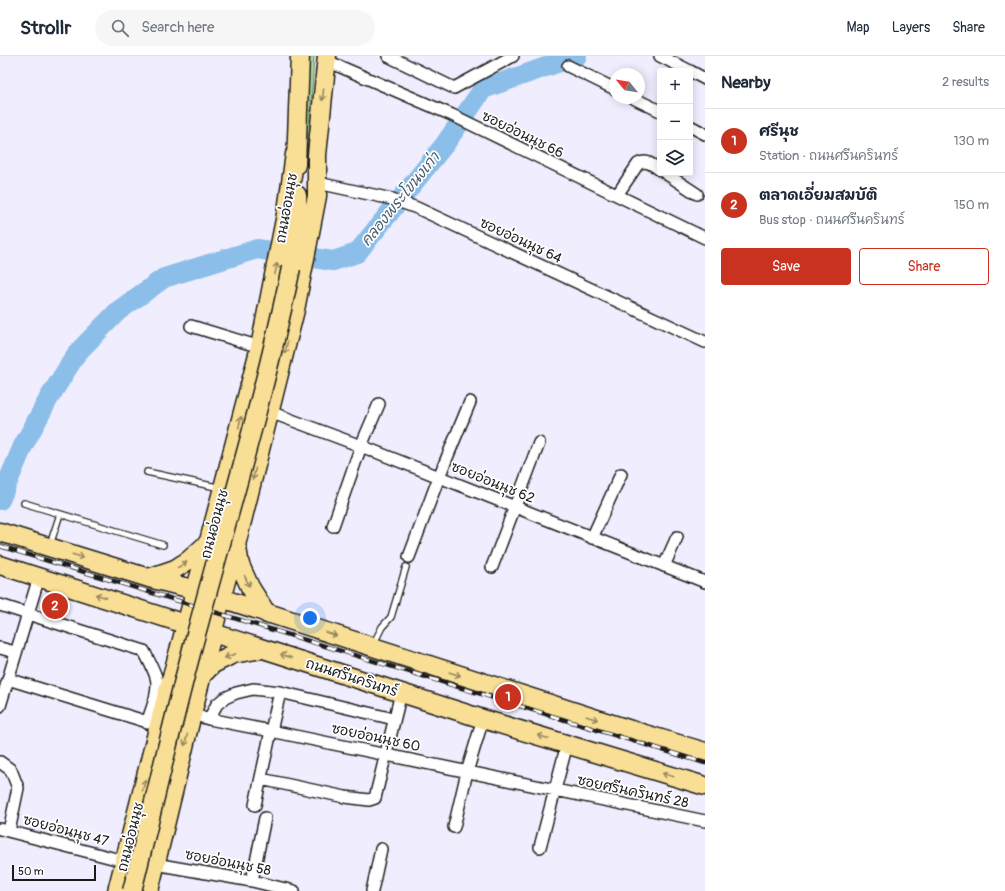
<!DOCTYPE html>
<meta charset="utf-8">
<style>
:root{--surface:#fff;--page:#f6f6f7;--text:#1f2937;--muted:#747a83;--line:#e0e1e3;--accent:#c8321e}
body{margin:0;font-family:Pangolin,"Playpen Sans Thai",sans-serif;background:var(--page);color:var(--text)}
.controls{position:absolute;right:12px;top:12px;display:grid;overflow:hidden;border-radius:4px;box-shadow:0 2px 10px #0003}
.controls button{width:36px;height:36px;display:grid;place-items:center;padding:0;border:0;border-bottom:1px solid var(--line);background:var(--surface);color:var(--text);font:20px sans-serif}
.compass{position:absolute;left:609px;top:12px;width:36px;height:36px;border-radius:50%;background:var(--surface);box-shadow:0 2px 10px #0003;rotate:300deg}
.scale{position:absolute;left:12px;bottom:10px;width:84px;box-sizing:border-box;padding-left:4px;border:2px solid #1c1c1c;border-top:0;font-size:11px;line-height:14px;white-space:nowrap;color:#1c1c1c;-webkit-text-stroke:3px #fff;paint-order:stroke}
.you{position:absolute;left:310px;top:562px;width:14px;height:14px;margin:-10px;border:3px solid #fff;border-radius:50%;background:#1a73e8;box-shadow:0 0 0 6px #1a73e833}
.badge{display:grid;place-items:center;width:26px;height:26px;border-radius:50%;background:var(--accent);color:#fff;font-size:13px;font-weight:700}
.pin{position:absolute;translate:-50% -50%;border:2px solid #fff;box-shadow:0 1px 4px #0006}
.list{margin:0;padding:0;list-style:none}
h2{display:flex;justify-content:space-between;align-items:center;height:52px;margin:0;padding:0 16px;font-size:17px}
h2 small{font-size:13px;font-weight:400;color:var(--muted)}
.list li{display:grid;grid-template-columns:26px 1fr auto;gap:12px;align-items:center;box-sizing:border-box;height:64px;padding:0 16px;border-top:1px solid var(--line)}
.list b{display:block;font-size:15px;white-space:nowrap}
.list p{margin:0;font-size:13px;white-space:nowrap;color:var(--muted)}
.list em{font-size:13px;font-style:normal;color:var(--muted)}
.actions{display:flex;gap:8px;padding:12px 16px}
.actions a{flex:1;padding:9px 0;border:1px solid var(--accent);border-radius:4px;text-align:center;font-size:14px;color:var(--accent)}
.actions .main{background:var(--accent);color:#fff}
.icon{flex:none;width:22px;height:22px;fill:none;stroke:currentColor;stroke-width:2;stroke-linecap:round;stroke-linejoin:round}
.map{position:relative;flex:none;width:705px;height:835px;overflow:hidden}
header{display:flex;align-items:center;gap:24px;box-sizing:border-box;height:56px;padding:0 20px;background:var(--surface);border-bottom:1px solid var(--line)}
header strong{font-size:19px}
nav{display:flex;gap:22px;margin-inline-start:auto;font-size:14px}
.search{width:280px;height:36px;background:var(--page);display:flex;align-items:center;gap:10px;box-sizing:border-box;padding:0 14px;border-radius:22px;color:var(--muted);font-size:15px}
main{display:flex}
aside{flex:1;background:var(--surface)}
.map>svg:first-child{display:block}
.green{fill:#acdd9e;stroke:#647c5d}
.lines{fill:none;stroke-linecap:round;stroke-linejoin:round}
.river{stroke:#8bbee8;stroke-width:20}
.service-casing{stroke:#1c1c1c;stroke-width:8}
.minor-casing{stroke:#1c1c1c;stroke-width:14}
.primary-casing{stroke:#1c1c1c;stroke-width:21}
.service{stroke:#fff;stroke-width:5.5}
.minor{stroke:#fff;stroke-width:11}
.primary{stroke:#f9df96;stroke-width:18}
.rail-casing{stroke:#1c1c1c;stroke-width:4.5}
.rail{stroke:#fff;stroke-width:3;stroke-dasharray:9;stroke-linecap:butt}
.primary-bridge-casing{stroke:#1c1c1c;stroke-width:21;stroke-linecap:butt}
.primary-bridge{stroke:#f9df96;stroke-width:18}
.oneway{stroke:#96875f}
.labels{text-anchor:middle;stroke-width:3.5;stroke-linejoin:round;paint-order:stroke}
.street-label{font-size:14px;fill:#1c1c1c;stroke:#fff}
.water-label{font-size:15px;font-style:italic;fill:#485d6e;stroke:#fff}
</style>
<header>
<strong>Strollr</strong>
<div class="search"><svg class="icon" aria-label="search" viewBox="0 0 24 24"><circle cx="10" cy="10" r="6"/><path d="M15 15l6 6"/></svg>Search here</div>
<nav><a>Map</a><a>Layers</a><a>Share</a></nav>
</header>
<main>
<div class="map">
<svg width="705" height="835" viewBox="0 0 705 835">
<rect width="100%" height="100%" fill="#f0eefe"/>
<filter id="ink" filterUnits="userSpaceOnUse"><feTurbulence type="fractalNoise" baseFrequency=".025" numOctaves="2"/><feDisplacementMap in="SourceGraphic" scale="8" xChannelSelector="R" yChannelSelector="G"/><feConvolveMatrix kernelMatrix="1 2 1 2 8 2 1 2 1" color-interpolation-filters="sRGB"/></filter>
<g filter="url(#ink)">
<path class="green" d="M 308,0 L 314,0 L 307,109 L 303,108 Z"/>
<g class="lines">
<path class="river" d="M 0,444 L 23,390 L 49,342 L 77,297 L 118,255 L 164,222 L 257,193 L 333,205 L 357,197 L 445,88 L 483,33 L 577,0"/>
<defs>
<path id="service" d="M 147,416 L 221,432
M 24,447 L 163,489
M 50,489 L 60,458
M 373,589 L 382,571 L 391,561 L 406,511"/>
<path id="minor" d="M 388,0 L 454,32 L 513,0
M 660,0 L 690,15
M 327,5 L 452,59 L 705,182
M 568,10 L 615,33
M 690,15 L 705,23
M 633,42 L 660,55
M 690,70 L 705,78
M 665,117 L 697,138
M 318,127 L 392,143 L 417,152 L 705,286
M 617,139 L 638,108 C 646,103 653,109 660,114
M 191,270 L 260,291
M 270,356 L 361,390 L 705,526
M 333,470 L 361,390 L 379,348
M 592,482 L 621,418
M 409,501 L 439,421 L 470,346
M 664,510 L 677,481
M 492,511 L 539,387
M 0,549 L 144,595 C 148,603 153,612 156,621 C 160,635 151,654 147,667
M 0,592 L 15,596
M 8,623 L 154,668
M 0,650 L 39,521
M 192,658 L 209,663 L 271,675 L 705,765
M 209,663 L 217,648 L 225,642 L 236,637 L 253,633 L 280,636 L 394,663
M 0,706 L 11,714 L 18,732 L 9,775
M 261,723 L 345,741 L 369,744 L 375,742 L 401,637
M 255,749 L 271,675 L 280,636
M 454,771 L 467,716 L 483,663
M 0,773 L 124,805
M 540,791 L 567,688
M 155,808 L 252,825 L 294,835
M 252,825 L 265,762
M 372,835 L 381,793"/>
<path id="primary" d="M 296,109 L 300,0
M 297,139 L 298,172
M 291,212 L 301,160
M 0,476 L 149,522 L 196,534 L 631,674 L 705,696
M 237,492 L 240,509 L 250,531 L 267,558
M 0,509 L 483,663 L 705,730
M 149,522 L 175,513 L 189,504 L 209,486
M 202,619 L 213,608 L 233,598 L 262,593
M 117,835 L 163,653 L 209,485 L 260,291 L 288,148 L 295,98
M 149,835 L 192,658 L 221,543 L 236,489 L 295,254 L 317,140 L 317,99 L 327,0"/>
</defs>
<use href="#service" class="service-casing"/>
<use href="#minor" class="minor-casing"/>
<use href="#primary" class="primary-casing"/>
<use href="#service" class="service"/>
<use href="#minor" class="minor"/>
<use href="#primary" class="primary"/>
<defs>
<path id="rail" d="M 0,490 L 705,707"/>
</defs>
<use href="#rail" class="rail-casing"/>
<use href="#rail" class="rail"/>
<defs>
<path id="primary-bridge" d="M 132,835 C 152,756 170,676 191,597 C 225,469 264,342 291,212"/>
</defs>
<use href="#primary-bridge" class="primary-bridge-casing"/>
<use href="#primary-bridge" class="primary-bridge"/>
</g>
<defs><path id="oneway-shaft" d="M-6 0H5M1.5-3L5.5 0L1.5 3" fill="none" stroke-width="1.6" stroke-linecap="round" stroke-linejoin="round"/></defs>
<g class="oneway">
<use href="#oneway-shaft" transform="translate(323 39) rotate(96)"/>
<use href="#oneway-shaft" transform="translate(276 213) rotate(-79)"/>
<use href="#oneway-shaft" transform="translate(286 292) rotate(104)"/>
<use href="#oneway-shaft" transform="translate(240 366) rotate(-76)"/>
<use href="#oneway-shaft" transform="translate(254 418) rotate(104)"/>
<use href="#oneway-shaft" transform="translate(78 500) rotate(17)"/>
<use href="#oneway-shaft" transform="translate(182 509) rotate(-33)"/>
<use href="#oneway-shaft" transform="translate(247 525) rotate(64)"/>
<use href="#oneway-shaft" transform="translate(101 540) rotate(-163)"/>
<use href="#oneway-shaft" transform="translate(331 578) rotate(18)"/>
<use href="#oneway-shaft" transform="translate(230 600) rotate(159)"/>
<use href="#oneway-shaft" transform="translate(286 600) rotate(-162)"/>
<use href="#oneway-shaft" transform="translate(455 618) rotate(18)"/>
<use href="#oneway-shaft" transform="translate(592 662) rotate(18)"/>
<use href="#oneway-shaft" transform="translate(543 681) rotate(-163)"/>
<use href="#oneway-shaft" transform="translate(186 684) rotate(104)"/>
<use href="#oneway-shaft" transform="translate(668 719) rotate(-163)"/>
<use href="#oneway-shaft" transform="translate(144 729) rotate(-75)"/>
</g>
</g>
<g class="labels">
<g class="street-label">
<text transform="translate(523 78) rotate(26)" y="5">ซอยอ่อนนุช 66</text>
<text transform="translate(286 152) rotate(-80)" y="5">ถนนอ่อนนุช</text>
<text transform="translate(521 184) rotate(25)" y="5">ซอยอ่อนนุช 64</text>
<text transform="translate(493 426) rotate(22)" y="5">ซอยอ่อนนุช 62</text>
<text transform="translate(214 468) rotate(-75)" y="5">ถนนอ่อนนุช</text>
<text transform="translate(352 621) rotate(18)" y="5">ถนนศรีนครินทร์</text>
<text transform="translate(376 681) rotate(12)" y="5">ซอยอ่อนนุช 60</text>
<text transform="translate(633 735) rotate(12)" y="5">ซอยศรีนครินทร์ 28</text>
<text transform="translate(66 774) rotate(15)" y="5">ซอยอ่อนนุช 47</text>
<text transform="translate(130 781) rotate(-76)" y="5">ถนนอ่อนนุช</text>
<text transform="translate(228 806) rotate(11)" y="5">ซอยอ่อนนุช 58</text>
</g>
<g class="water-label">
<text transform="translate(400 143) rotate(-51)" y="5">คลองพระโขนงเก่า</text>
</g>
</g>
</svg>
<div class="controls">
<button>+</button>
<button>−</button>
<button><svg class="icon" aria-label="layers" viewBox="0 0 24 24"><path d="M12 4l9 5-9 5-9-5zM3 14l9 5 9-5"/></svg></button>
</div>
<svg class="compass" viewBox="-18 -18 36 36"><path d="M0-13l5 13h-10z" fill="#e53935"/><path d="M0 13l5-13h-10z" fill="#747a83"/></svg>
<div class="scale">50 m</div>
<div class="you"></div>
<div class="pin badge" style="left:508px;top:641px">1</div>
<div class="pin badge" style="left:55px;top:550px">2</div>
</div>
<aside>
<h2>Nearby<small>2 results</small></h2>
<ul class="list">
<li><span class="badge">1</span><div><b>ศรีนุช</b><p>Station · ถนนศรีนครินทร์</p></div><em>130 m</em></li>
<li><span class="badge">2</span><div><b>ตลาดเอี่ยมสมบัติ</b><p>Bus stop · ถนนศรีนครินทร์</p></div><em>150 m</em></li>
</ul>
<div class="actions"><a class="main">Save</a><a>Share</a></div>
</aside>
</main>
